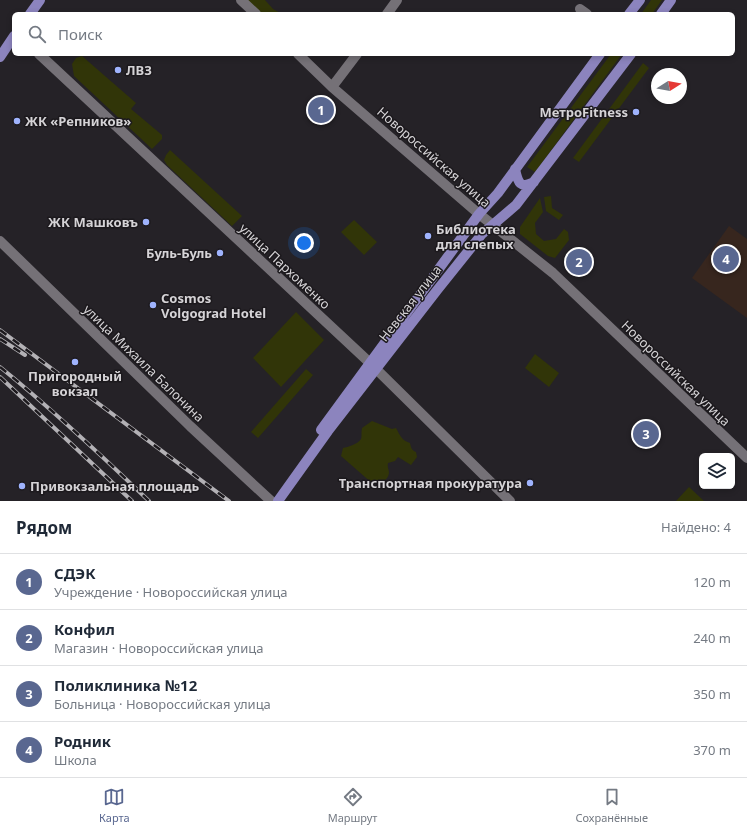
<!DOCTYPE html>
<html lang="ru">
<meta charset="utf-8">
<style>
:root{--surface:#fff;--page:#f2f2f3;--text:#1f2937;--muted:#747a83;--line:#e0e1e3;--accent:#596790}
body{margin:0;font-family:"Noto Sans",sans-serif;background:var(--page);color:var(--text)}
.controls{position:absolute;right:12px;bottom:12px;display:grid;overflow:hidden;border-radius:6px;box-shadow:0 2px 6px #0003}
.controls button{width:36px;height:36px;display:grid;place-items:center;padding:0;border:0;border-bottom:1px solid var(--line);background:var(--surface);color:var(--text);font:20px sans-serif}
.compass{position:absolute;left:651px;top:68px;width:36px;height:36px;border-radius:50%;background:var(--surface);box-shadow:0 2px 6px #0003;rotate:79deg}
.you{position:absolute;left:304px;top:243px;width:14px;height:14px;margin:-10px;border:3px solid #fff;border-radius:50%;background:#1a73e8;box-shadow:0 0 0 6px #1a73e833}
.badge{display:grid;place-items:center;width:26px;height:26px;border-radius:50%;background:var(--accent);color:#fff;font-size:13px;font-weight:700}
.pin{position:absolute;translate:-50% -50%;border:2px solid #fff;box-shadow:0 1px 4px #0006}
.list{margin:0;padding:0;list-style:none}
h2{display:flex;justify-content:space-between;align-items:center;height:52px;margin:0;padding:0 16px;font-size:17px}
h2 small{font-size:13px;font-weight:400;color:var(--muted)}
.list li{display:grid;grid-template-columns:26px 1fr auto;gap:12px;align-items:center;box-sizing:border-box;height:56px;padding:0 16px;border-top:1px solid var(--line)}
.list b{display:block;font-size:15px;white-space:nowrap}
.list p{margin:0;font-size:13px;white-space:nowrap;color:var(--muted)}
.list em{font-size:13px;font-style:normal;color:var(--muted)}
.icon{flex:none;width:22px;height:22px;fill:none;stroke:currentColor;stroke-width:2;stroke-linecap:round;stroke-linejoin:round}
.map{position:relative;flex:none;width:747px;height:501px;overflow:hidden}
.search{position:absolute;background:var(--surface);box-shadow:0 2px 6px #0003;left:12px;right:12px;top:12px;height:44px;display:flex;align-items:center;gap:10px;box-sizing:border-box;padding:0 14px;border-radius:6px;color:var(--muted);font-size:15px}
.sheet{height:276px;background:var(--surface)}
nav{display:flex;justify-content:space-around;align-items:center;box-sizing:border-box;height:56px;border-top:1px solid var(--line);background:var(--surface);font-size:11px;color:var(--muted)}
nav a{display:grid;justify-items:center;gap:2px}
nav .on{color:var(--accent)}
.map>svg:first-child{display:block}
.education{fill:#37261e}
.green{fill:#313508}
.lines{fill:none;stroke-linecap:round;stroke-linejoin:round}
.minor{stroke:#757177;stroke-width:10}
.major{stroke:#8c84be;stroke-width:10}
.rail-casing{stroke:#b3b1b5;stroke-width:4}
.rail{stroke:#1c191d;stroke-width:2.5;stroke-dasharray:8;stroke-linecap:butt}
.poi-dot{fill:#9fb3fd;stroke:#1c191d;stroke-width:1.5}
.labels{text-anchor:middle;stroke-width:3;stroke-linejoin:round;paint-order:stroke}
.poi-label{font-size:13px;font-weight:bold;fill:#d5d3d6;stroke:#1c191d;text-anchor:start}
.street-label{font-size:13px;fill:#d5d3d6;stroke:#1c191d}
</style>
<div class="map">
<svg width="747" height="501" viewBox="0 0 747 501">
<rect width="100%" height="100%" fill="#252227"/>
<path class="education" d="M 729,226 L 747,239 L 747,318 L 692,278 Z"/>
<path class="green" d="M 244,0 L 265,0 L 273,9 L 282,14 L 259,14 Z
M 651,0 L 662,0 L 652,14 L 641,14 Z
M 611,54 L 622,54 L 535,172 L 527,167 Z
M 82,56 L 136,103 L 131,109 L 162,135 L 162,139 L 152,149 L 74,76 L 72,64 L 76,58 Z
M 643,63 L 649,68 L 579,162 L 573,158 Z
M 170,150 L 242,216 L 232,226 L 167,165 L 164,160 L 166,155 Z
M 551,196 L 552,208 L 563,215 L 559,220 L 546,211 L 544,197 Z
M 540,198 L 543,212 L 535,223 L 536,234 L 544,241 L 556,239 L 564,229 L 568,232 L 569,240 L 555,258 L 548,256 L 520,234 L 520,227 Z
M 354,220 L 377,242 L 364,255 L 341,232 Z
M 296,312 L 324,340 L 281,387 L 253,358 Z
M 535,354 L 559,373 L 549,387 L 525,368 Z
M 306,369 L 313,375 L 258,438 L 251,432 Z
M 372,421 L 392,429 L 396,428 C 400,435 401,440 410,443 C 411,447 411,450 416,452 L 417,457 L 411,465 L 398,457 L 395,461 L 388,463 C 387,467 389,469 389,473 C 388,481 380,483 373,484 L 341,456 L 343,448 C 348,447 358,444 361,439 C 362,436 361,432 362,428 Z
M 689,487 L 704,501 L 676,501 Z"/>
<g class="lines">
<path class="minor" d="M 241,0 L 256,14
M 580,9 L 587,14
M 387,14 L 397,0
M 39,54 L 370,363 L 510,501
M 298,54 L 332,87 L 479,214 L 553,273 L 747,458
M 332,87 L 357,54
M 0,241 L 190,426 L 271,501"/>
<path class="major" d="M 30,14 L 40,0
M 629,14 L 640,0
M 661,14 L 671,0
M 0,57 L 14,36
M 515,169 C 518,183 520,189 534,182
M 321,430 L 479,214 L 498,193 L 600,54
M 278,501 L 328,431 L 438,289 L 482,234 L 516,205 L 631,54"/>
<defs>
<path id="rail" d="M 0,330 L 229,501
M 0,339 L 25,355
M 0,367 C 52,409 101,455 149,501
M 0,377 L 132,501"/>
</defs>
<use href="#rail" class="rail-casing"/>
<use href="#rail" class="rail"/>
</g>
<g class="poi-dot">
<circle cx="118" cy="70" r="4"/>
<circle cx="636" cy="112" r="4"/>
<circle cx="17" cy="121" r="4"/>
<circle cx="146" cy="222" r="4"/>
<circle cx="428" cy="236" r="4"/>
<circle cx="220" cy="253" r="4"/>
<circle cx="153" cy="305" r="4"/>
<circle cx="75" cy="362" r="4"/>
<circle cx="530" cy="483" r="4"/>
<circle cx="22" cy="486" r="4"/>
</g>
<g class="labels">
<g class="poi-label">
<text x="126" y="75">ЛВЗ</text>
<text x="628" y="117" text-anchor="end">МетроFitness</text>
<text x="25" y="126">ЖК «Репников»</text>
<text x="138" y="227" text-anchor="end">ЖК Машковъ</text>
<text x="436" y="234">Библиотека<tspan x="436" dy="15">для слепых</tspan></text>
<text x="212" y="258" text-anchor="end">Буль-Буль</text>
<text x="161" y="303">Cosmos<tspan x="161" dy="15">Volgograd Hotel</tspan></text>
<text x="75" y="381" text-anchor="middle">Пригородный<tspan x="75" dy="15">вокзал</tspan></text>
<text x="522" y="488" text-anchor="end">Транспортная прокуратура</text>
<text x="30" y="491">Привокзальная площадь</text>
</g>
<g class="street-label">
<text transform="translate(434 157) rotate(41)" y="5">Новороссийская улица</text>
<text transform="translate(285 266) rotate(43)" y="5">улица Пархоменко</text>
<text transform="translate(410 303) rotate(-52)" y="5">Невская улица</text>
<text transform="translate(144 363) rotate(44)" y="5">улица Михаила Балонина</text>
<text transform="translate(676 373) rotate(44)" y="5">Новороссийская улица</text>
</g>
</g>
</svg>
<div class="controls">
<button><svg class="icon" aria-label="layers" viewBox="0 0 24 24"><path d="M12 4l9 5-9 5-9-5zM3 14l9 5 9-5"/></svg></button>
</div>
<svg class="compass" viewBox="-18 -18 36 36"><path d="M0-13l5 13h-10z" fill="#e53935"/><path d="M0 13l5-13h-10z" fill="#747a83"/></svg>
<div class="you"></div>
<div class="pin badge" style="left:321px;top:110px">1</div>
<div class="pin badge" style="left:579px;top:262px">2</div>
<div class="pin badge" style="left:646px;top:434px">3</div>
<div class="pin badge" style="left:726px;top:259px">4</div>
<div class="search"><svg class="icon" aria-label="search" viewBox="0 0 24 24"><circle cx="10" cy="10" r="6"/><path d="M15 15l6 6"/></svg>Поиск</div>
</div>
<section class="sheet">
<h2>Рядом<small>Найдено: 4</small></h2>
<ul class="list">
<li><span class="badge">1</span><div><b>СДЭК</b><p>Учреждение · Новороссийская улица</p></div><em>120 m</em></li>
<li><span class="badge">2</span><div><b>Конфил</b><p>Магазин · Новороссийская улица</p></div><em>240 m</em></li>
<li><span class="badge">3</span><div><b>Поликлиника №12</b><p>Больница · Новороссийская улица</p></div><em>350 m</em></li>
<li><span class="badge">4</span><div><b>Родник</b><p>Школа</p></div><em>370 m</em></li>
</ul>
</section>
<nav>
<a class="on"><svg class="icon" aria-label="map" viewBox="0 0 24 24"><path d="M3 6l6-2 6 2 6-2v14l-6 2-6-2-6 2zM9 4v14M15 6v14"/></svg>Карта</a>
<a><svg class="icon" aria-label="directions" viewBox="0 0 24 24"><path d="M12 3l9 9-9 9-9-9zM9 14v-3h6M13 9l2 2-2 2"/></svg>Маршрут</a>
<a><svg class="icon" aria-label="saved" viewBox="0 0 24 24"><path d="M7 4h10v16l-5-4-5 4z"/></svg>Сохранённые</a>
</nav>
